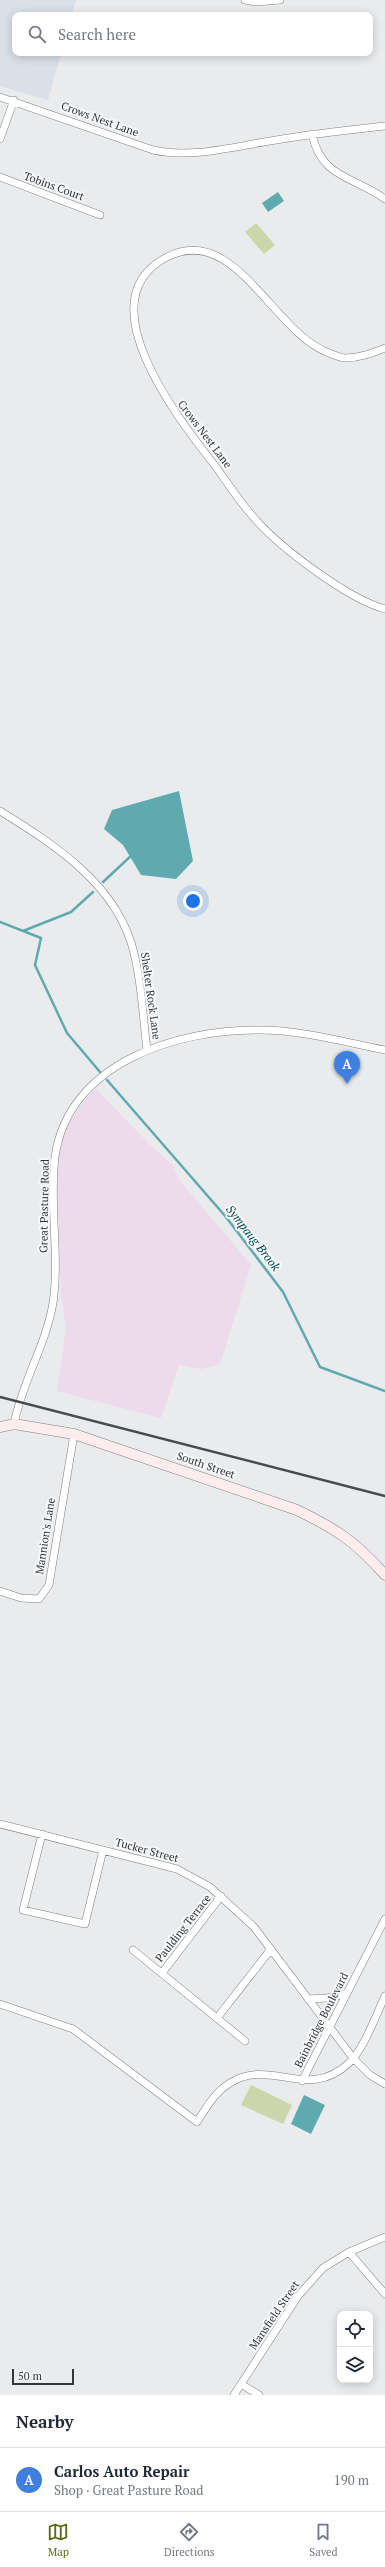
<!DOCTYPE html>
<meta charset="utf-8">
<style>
:root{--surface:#fff;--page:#f6f6f7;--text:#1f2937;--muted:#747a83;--line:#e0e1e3;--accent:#596811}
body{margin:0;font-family:"PT Serif",serif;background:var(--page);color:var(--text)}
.controls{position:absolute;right:12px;bottom:12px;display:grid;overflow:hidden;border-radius:8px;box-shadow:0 2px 10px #0003}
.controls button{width:36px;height:36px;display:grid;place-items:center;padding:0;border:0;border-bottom:1px solid var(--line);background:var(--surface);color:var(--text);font:20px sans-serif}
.scale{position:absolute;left:12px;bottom:10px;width:62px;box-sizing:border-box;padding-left:4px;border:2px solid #343536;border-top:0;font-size:11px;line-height:14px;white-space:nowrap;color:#343536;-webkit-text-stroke:3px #f6f8fa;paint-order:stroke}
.you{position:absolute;left:193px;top:901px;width:14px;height:14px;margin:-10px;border:3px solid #fff;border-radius:50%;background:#1a73e8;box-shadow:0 0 0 6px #1a73e833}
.badge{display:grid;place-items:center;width:26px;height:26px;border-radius:50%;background:var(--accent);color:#fff;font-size:13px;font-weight:700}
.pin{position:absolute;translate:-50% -33px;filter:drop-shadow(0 1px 2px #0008)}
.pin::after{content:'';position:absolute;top:21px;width:14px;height:12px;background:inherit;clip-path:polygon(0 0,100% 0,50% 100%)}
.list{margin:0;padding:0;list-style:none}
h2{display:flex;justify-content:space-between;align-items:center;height:52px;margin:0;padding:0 16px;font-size:17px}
h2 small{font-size:13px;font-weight:400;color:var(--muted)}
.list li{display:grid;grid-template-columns:26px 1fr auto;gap:12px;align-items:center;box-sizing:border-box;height:64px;padding:0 16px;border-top:1px solid var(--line)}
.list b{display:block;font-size:15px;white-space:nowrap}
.list p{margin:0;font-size:13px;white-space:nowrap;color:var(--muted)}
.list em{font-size:13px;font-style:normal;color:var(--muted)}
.icon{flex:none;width:22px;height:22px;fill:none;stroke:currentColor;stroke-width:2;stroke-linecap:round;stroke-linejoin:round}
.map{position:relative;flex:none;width:385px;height:2395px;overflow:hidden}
.search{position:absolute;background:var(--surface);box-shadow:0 2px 10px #0003;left:12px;right:12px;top:12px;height:44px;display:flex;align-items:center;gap:10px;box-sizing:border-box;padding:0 14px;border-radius:8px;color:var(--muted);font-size:15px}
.sheet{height:116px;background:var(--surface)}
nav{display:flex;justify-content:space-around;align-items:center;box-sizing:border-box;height:56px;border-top:1px solid var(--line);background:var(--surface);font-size:11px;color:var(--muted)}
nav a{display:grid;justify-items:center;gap:2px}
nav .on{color:var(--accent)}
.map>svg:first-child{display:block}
.industrial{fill:#eddaea}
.built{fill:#d9e0e8}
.green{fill:#cdd6aa}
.water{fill:#5faaaf}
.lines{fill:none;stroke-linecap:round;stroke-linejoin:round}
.stream{stroke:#5faaaf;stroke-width:2.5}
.minor-casing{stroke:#7f8082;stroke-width:8}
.secondary-casing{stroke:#7f8082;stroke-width:11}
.minor{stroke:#fff;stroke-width:7}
.secondary{stroke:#feedec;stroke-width:10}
.rail{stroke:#494a4b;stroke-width:2.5}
.labels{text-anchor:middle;stroke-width:4;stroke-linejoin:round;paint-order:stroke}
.street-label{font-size:11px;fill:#343536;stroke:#f6f8fa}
.water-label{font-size:12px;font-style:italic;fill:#014a4e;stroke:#f6f8fa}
</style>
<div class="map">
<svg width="385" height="2395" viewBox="0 0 385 2395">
<rect width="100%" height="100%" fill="#e9ebed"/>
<path class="industrial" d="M 95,1088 L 150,1145 L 173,1165 L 179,1180 L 251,1265 L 220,1364 L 201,1369 L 179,1365 L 161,1418 L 57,1391 L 66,1328 L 61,1292 L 56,1160 L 63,1130 Z"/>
<path class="built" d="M 0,0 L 76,0 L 72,15 L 15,15 L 15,53 L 61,53 L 48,100 L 0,86 Z"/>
<path class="green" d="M 256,223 L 275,245 L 264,254 L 245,232 Z
M 251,2085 L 292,2105 L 283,2124 L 241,2105 Z"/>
<path class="water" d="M 278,192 L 284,201 L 268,212 L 262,203 Z
M 179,791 L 193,861 L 176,879 L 141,875 L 123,845 L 104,829 L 112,810 Z
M 304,2095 L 325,2105 L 311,2134 L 291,2124 Z"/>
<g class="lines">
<path class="stream" d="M 103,882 L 133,854
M 0,922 L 41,938 L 35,965 L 67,1033 L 100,1072
M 23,931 L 71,912 L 93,892
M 107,1080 L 226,1217 L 283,1292 L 320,1367 L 385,1391"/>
<defs>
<path id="minor" d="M 245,0 L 256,2 L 280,0
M 0,97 L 153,150 C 193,159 236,146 276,140 C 312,134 349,130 385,126
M 312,134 C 321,178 353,176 385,199
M 0,139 L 14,100
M 0,177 L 100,215
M 385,348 C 372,353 360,358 346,358 C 340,358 334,355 329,353 C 273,333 235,222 167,257 C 83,300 181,422 216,467 C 229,485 241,504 256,520 C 282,549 348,599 385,609
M 0,811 C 55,845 118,885 134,953 C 142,985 143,1018 147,1050
M 14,1424 C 22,1382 46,1345 53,1303 C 60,1255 49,1205 55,1157 C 68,1063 177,1029 260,1030 C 301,1030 344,1042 385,1050
M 0,1591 L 21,1598 L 39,1599 L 49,1585 L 74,1434
M 0,1824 L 177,1869 L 210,1887 L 254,1927 L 353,2058 L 370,2075 L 385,2084
M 42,1834 L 23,1910 L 85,1924 L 103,1850
M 133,1950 L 245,2041
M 162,1973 L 221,1896
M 308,1999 L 327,1998 L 347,1993
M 0,2004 L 73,2029 L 197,2122 C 206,2108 215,2092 230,2083 C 272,2057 307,2102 349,2063 C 364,2049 376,2015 385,1996
M 217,2018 L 271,1949
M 302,2081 L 385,1919
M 349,2252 L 385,2294
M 241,2384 L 259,2395
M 234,2395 L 298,2296 L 323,2268 L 349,2252 L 385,2237"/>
<path id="secondary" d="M 0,1427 L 14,1424 L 74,1434 L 297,1510 C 336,1529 355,1541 385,1575"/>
</defs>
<use href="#minor" class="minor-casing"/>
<use href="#secondary" class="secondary-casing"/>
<use href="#minor" class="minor"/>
<use href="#secondary" class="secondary"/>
<path class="rail" d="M 0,1397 L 385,1496"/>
</g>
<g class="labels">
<g class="street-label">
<text transform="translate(100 119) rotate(20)" y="4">Crows Nest Lane</text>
<text transform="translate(54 186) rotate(20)" y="4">Tobins Court</text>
<text transform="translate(205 434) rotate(53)" y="4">Crows Nest Lane</text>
<text transform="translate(151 996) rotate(82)" y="4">Shelter Rock Lane</text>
<text transform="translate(44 1206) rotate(-89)" y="4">Great Pasture Road</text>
<text transform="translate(206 1465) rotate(19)" y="4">South Street</text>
<text transform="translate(45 1536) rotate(-81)" y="4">Mannion's Lane</text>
<text transform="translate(147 1850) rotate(15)" y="4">Tucker Street</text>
<text transform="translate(183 1928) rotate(-52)" y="4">Paulding Terrace</text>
<text transform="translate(321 2020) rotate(-63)" y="4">Bainbridge Boulevard</text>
<text transform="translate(274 2315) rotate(-56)" y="4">Mansfield Street</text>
</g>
<g class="water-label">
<text transform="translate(253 1238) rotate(52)" y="4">Sympaug Brook</text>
</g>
</g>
</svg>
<div class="controls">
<button><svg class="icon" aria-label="locate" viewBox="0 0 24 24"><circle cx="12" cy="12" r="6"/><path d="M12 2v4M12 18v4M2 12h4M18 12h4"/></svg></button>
<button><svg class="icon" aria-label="layers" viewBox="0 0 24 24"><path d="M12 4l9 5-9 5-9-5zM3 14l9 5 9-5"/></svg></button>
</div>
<div class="scale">50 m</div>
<div class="you"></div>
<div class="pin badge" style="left:347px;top:1084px;background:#3f7fe0">A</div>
<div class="search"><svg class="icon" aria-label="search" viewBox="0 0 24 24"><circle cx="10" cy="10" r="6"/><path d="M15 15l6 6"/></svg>Search here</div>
</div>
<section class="sheet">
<h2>Nearby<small></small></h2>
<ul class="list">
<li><span class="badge" style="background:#3f7fe0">A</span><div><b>Carlos Auto Repair</b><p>Shop · Great Pasture Road</p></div><em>190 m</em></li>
</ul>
</section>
<nav>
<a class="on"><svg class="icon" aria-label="map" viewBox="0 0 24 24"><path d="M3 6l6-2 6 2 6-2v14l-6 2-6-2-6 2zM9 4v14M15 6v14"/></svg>Map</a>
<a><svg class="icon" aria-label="directions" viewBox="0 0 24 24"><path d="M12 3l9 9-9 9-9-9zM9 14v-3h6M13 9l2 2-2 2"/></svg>Directions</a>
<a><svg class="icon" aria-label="saved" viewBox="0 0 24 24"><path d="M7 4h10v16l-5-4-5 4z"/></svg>Saved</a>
</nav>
